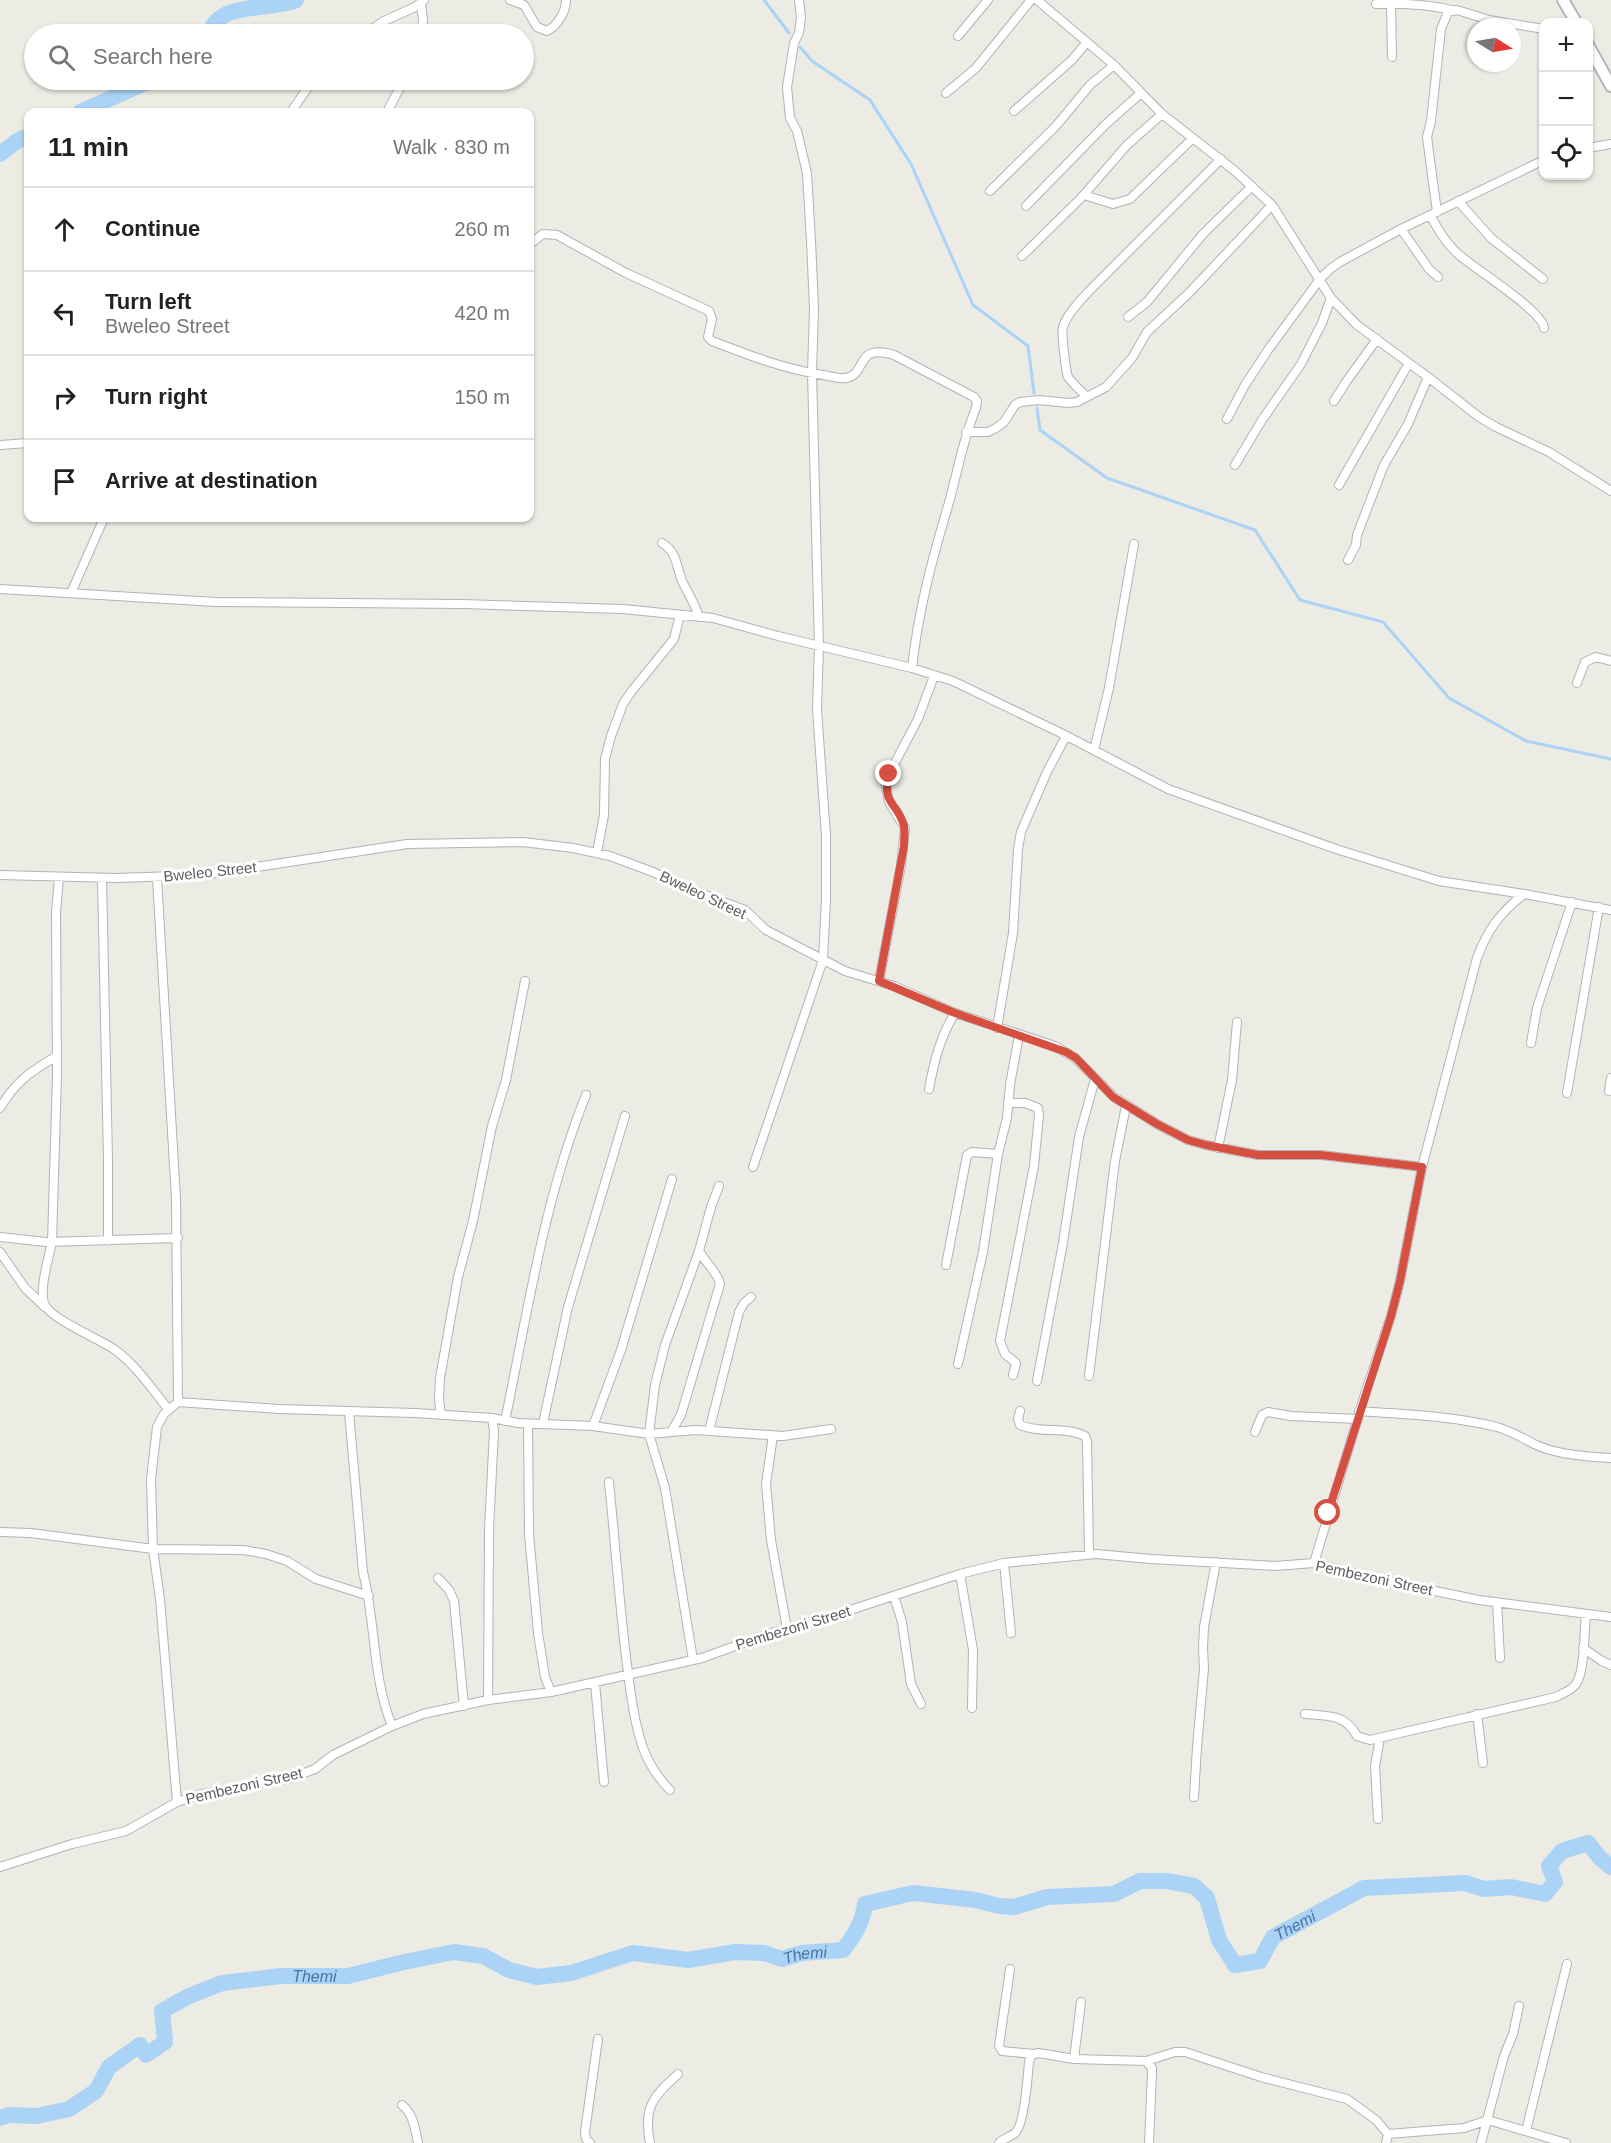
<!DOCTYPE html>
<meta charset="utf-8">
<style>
:root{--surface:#fff;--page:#f6f6f6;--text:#222;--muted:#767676;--line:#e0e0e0}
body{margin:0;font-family:Helvetica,sans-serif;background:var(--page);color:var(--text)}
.controls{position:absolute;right:18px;top:18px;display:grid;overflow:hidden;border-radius:12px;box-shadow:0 2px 4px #0004}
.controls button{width:54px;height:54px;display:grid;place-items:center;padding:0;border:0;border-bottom:2px solid var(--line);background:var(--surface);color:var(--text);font:30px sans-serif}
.compass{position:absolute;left:1467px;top:18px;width:54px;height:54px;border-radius:50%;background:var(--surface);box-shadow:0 2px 4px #0004;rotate:101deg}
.stop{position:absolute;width:18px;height:18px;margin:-14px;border:4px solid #d55041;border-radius:50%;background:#fff}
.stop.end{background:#d55041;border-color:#fff;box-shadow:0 2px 6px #0008}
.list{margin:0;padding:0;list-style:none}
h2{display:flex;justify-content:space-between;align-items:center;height:78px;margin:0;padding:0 24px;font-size:26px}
h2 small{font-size:20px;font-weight:400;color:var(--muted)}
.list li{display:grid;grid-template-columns:39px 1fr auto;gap:18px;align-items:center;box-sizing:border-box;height:84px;padding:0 24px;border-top:2px solid var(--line)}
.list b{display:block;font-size:22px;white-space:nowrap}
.list p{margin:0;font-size:20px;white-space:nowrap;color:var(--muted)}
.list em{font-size:20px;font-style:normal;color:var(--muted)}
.icon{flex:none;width:33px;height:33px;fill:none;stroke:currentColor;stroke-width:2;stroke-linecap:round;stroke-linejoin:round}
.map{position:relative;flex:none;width:1611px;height:2143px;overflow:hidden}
.search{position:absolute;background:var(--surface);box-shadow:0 2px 4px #0004;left:24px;top:24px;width:510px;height:66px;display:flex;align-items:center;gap:15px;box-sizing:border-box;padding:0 21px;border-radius:33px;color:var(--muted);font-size:22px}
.panel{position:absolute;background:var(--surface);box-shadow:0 2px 4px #0004;left:24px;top:108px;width:510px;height:414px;border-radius:12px}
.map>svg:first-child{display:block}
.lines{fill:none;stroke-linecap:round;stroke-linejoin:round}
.stream{stroke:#abd3f5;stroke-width:3}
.river{stroke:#abd3f5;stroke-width:16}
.street-casing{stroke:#b1b3b7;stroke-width:10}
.secondary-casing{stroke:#b3b5b9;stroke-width:14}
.street{stroke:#fff;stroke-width:8}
.secondary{stroke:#fff;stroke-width:10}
.route{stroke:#d55041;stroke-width:8}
.labels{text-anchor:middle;stroke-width:6;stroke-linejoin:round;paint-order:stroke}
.street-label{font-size:15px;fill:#5c5e62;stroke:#fff}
.water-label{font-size:16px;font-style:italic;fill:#4b74a5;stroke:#fff}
</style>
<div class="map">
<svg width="1611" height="2143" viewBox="0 0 1611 2143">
<rect width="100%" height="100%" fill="#ecebe4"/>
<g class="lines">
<path class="stream" d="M 764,0 L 789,33
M 800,47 L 812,61 L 870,100 L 911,164 L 973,305 L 1028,346 L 1034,393
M 1037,408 L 1040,430 L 1107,478 L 1255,530 L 1300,600 L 1383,622 L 1449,698 L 1526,741 L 1611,759"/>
<g class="river">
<path d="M 209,34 C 220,0 267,12 296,0"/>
<path d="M 80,112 L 152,80"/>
<path d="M 0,154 L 17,141 L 28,136"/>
<path id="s1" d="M 0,2118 L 9,2115 L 37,2116 L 69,2109 L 96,2091 L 109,2067 L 140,2045 L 146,2055 L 165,2042 L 162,2011 L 189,1996 L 222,1983 L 281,1976 L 348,1976 L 404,1962 L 454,1952 L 483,1956 L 509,1970 L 537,1977 L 571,1973 L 633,1953 L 688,1960 L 735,1952 L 764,1953 L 782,1959 L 802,1953 L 843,1950 C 854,1936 863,1922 865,1904 L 913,1893 L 976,1900 L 999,1906 L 1014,1907 L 1047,1897 L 1114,1894 L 1140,1881 L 1166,1881 L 1194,1886 L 1207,1898 L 1219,1940 L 1235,1965 L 1260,1961 L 1273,1937 L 1364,1888 L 1465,1883 L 1484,1889 L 1511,1887 L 1545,1894 L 1555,1882 L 1549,1866 L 1562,1851 L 1588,1843 L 1600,1858 L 1611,1867"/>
</g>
<defs>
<path id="street" d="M 510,0 L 524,5 L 537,27 L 547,31 C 557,26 566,12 566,0
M 1037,0 L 1114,65 L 1162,114 L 1235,171 L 1272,205 L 1331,298 L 1357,325 L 1428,377 L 1479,417 L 1496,427 L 1549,452 L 1611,491
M 421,3 L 423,20 L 421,34
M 1391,3 L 1392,57
M 1376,4 C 1402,3 1426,4 1452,10
M 365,34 L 382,22 L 415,7 L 424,0
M 958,36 L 988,0
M 946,93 L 976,68 L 1031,0
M 1014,111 L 1072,60 L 1087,42
M 293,112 L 293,109 L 313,80
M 387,112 L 404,80
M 1588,148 L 1611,144
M 990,191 L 1056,126 L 1090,85 L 1114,65
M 1084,195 L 1113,204 L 1130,199 L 1193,138
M 1458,201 L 1491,238 L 1543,279
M 1026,206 L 1105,125 L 1141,93
M 1437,212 L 1427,137 L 1431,121 L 1441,29 L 1448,12 L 1457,10 L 1489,20 L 1544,29
M 1430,215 C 1438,229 1445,242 1457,253 C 1473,268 1543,311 1544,328
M 1401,229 L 1429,269 L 1438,277
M 530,244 L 543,234 L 557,235 L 626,273 L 709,311 L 712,319 L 708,337 L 712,341 C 748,355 784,369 823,375 C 830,376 839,379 846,378 C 868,374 854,343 894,355 L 974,397 L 977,401 L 976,408 C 962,442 958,471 948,506 C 932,560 918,612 912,668
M 1022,256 L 1081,198 L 1127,145 L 1162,114
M 1128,317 L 1147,302 L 1203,234 L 1252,186
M 1087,397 C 1081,391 1073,384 1068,377 C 1066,372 1061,333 1063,327 C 1069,308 1096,285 1110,270 C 1147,233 1184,196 1221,159
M 1334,401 L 1346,382 L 1377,339
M 1227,419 L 1245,385 L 1268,350 L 1320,279 L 1330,269 L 1340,262 L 1401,229 L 1544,160
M 966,432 L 988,432 L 996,428 L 1004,422 L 1015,405 L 1020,402 L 1039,400 L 1068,403 L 1077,402 L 1106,387 L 1132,358 L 1147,332 L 1189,293 L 1272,205
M 0,445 L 28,443
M 1235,465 L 1262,420 L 1301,364 L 1322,323 L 1331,298
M 1339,485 L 1409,363
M 662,543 C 677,552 676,565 682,581 C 688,593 695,604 699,617
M 1348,560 L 1356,545 L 1357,535 L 1384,465 L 1408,424 L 1428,377
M 0,589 L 216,602 L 463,604 L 623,609 L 713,618 L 778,636 L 912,668 L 953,681 L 1063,734 L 1168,789 L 1336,849 L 1439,881 L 1524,894
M 71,593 L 104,518
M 1577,683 L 1585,662 L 1596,657 L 1611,661
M 1094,750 L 1109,688 L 1134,544
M 597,853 L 604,815 L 605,759 L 611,736 L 623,704 L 631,692 L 674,639 L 680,615
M 0,875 L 116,878 L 204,875 L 407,844 L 523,842 L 573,848 L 610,856 L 653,872 L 686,888 L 745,910 L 766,930 L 845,971 L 894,986 L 955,1013 L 1055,1046 L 1075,1058 L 1114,1097 L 1157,1124 L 1188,1140 L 1206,1145 L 1258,1155 L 1321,1155 L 1422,1167
M 59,877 L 56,912 L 57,1076 L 52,1242 C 49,1257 38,1292 45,1305 C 51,1319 99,1339 114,1349 C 136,1365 152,1389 169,1410
M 102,878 L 108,1159 L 108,1241
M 157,878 L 176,1199 L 178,1402 L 164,1414 L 157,1427 L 151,1479 L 153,1549 L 160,1599 L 177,1802
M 879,981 L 901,865 L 905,828 L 889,802 L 886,786 L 889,774 L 918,719 L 934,676
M 997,1028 L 1013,933 L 1018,849 L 1021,832 L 1047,772 L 1066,736
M 1531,1043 L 1537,1008 L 1572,902
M 929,1089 C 934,1062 940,1037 955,1013
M 1609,1091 L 1611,1078
M 1567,1093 L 1599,907
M 1008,1103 L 1025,1103 L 1038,1108 L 1039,1115 L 1034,1166 L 1000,1341 L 1005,1354 L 1016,1363 L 1013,1375
M 0,1108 C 16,1081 31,1071 57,1056
M 1218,1148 L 1232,1080 L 1237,1022
M 753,1167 L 823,960 L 826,899 L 826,836 L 817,709 L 819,646 L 812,373 L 814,308 L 811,241 L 807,173 L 797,131 L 790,118 L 787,87 L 794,43 L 799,33 L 801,18 L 799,0
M 0,1237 L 46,1242 L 178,1238
M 0,1252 L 25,1288 L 45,1307
M 946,1265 L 967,1155 L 972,1152 L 998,1154
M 958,1364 L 983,1252 L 998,1154 L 1007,1118 L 1010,1085 L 1019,1035
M 1089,1376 L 1115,1161 L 1126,1106
M 1037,1381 L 1063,1243 L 1079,1137 L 1095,1079
M 178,1402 L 279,1409 L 415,1413 L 492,1418 L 518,1423 L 593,1426 L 649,1434 L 696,1430 L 783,1436 L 831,1429
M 1020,1411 L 1018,1419 L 1020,1425 C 1040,1434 1065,1426 1085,1436 L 1087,1441 L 1089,1554
M 1359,1411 C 1405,1414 1452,1416 1497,1427 C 1511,1431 1521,1437 1534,1444 C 1554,1454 1588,1457 1611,1458
M 349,1412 L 363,1572 C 376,1623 372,1677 392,1726
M 441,1415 L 439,1399 L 440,1378 L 458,1277 L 473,1221 L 492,1126 L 506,1080 L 525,981
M 505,1421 C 528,1311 544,1199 586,1095
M 543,1423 L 568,1307 L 625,1116
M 528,1424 L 529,1534 L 538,1633 L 545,1677 L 551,1692
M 593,1426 L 621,1350 L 672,1179
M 709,1431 L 739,1312 L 744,1303 L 751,1297
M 671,1432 L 681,1415 L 720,1284 C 718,1273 705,1262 699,1251
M 1255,1432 L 1262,1415 L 1268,1412 L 1291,1416 L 1357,1419
M 773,1435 L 766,1484 L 771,1540 L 787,1629
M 609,1482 C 615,1541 619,1599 626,1657 C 630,1687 633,1719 643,1748 C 649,1764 658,1778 670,1790
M 0,1532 L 31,1533 L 153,1549 L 243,1550 L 266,1554 L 287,1561 L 316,1579 L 369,1596
M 1004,1563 L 1011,1633
M 1314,1563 L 1366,1391 L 1391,1316 L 1400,1281 L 1422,1167 L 1477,958 C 1488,929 1499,914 1524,894 L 1611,910
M 960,1574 L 973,1650 L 972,1708
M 438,1578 L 449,1590 L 454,1601 L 464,1706
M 894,1596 L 902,1622 L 911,1684 L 921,1704
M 1497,1602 L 1500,1658
M 1583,1648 L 1602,1661 L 1611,1665
M 693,1660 L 665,1488 L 649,1434 L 655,1385 L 665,1345 L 699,1251 L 711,1207 L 719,1186
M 595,1683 L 604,1782
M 488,1700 L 489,1529 L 494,1431 L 492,1418
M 1305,1714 C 1328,1716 1345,1714 1357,1736 L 1370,1740 L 1556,1697 C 1563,1693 1571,1691 1576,1684 C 1585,1671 1584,1632 1586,1614
M 1477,1714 L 1483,1763
M 1194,1797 L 1197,1747 L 1204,1669 L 1203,1647 L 1204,1627 L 1216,1562
M 1378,1819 L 1375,1766 L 1380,1738
M 0,1867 L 72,1844 L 126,1831 L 177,1802 L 198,1795 L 291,1778 L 315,1769 L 333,1755 L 392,1726 L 423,1714 L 488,1700 L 551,1692 L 702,1658 L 768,1634 L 835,1615 L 960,1574 L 1004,1563 L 1096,1554 L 1151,1559 L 1275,1566 L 1314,1563 L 1386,1581 L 1479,1600 L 1611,1617
M 1010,1969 L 999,2046 L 1002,2051 L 1033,2054
M 1074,2059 L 1081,2002
M 1146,2061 L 1175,2052 L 1185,2052 L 1261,2077 L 1347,2099 L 1376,2120 L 1388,2134
M 402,2105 C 414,2115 415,2129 418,2143
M 1526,2131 L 1567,1964
M 1388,2134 L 1464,2128 L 1488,2120 L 1566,2143
M 590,2143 L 586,2139 L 585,2132 L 598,2039
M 650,2143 C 643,2107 653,2097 678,2074
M 999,2143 C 1004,2138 1010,2137 1015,2133 C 1024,2126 1028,2075 1029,2062 L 1031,2056 L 1037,2053 L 1045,2054 L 1074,2059 L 1146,2061 L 1152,2068 L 1152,2074 L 1149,2143
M 1386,2143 L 1388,2134
M 1481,2143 L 1504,2056 L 1513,2034 L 1519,2006"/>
<path id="secondary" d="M 1563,0 L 1576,22
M 1588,45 L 1611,86"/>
</defs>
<use href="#street" class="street-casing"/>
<use href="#secondary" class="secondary-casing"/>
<use href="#street" class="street"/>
<use href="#secondary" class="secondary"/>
</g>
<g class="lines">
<path class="route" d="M 889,774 C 881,805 898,802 904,826 C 905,832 904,840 904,846 L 879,981 L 955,1013 L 1066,1052 L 1076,1058 L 1113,1097 L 1157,1124 L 1188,1140 L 1206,1145 L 1258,1155 L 1321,1155 L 1422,1167 L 1400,1281 L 1391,1316 L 1328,1513"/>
</g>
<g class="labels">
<g class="street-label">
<text transform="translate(210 872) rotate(-6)" y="5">Bweleo Street</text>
<text transform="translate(703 895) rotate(25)" y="5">Bweleo Street</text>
<text transform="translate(1374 1578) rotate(12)" y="5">Pembezoni Street</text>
<text transform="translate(793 1628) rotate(-17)" y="5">Pembezoni Street</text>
<text transform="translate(244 1786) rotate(-13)" y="5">Pembezoni Street</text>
</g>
<g class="water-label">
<text dy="6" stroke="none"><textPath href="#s1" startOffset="1492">Themi</textPath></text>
<text dy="6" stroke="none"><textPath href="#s1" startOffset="897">Themi</textPath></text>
<text dy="6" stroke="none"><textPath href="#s1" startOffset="393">Themi</textPath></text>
</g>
</g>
</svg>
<div class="controls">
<button>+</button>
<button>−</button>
<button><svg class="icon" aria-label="locate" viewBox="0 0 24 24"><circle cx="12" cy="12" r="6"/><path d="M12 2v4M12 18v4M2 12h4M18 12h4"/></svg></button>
</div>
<svg class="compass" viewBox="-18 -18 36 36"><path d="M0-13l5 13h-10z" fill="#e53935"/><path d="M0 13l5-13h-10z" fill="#767676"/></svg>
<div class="stop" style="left:1328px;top:1513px"></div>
<div class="stop end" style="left:889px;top:774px"></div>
<div class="search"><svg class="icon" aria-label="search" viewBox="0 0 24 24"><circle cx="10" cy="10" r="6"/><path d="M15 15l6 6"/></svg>Search here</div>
<section class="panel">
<h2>11 min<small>Walk · 830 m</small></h2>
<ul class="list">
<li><svg class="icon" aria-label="ahead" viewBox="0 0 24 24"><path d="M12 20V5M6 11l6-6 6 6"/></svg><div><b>Continue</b></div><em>260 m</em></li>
<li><svg class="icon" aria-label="left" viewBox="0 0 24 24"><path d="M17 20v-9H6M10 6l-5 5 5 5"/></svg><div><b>Turn left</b><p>Bweleo Street</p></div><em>420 m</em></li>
<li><svg class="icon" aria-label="right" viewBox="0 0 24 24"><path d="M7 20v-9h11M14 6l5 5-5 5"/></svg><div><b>Turn right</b></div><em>150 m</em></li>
<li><svg class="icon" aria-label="arrive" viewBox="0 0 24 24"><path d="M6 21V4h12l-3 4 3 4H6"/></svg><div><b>Arrive at destination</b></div></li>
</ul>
</section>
</div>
